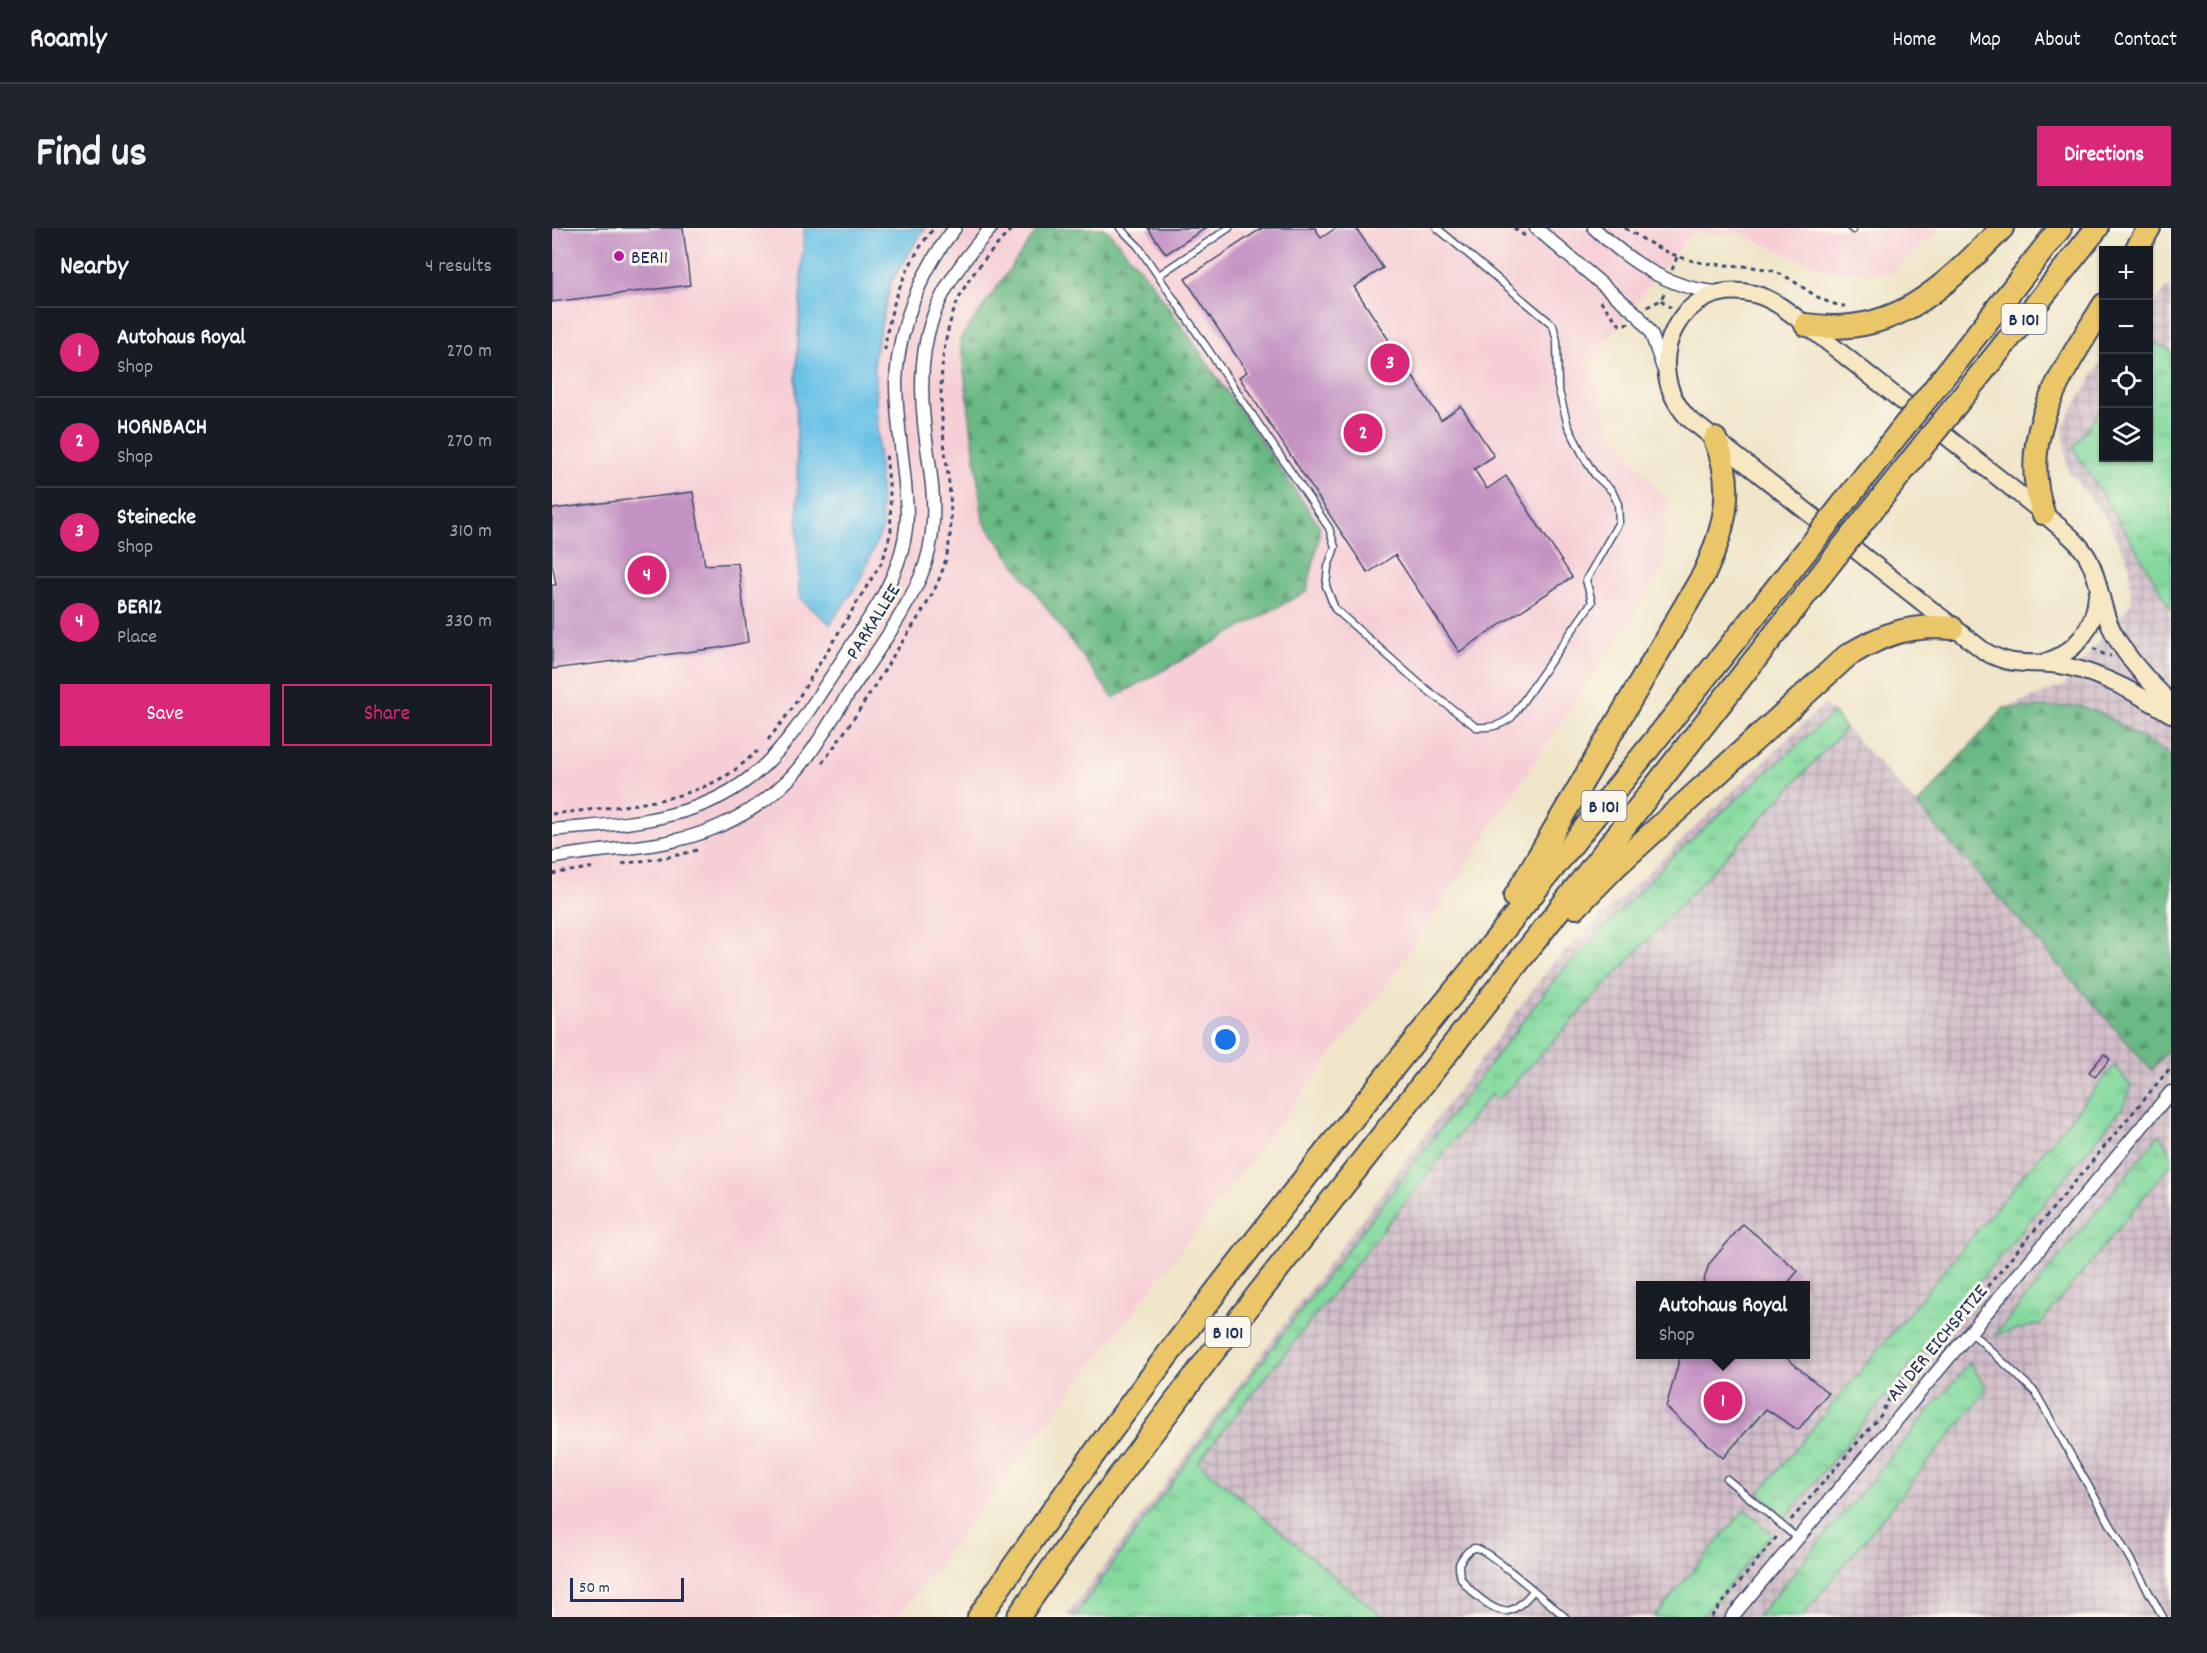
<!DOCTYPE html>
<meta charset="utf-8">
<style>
:root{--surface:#171b24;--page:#20242c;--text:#f1f3f6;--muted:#9ea1a6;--line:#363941;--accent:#db2777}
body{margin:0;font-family:Dekko,sans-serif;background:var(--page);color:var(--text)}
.controls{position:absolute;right:18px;top:18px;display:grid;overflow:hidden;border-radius:0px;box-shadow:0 2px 4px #0004}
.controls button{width:54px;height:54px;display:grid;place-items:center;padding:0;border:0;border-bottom:2px solid var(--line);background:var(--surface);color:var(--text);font:30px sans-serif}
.scale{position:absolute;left:18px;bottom:15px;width:114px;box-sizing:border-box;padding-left:6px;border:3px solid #1b2f5e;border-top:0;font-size:16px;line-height:21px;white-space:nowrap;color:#1b2f5e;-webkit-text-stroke:4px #fbf7ec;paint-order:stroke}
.you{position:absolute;left:674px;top:812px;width:21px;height:21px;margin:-15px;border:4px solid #fff;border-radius:50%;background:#1a73e8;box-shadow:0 0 0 9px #1a73e833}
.badge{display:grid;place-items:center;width:39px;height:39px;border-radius:50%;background:var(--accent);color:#fff;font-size:20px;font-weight:700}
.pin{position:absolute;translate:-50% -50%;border:3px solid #fff;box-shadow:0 2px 6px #0006}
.popup{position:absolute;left:1084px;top:1053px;width:174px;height:78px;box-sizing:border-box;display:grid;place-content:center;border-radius:0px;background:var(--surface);filter:drop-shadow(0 2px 4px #0005);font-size:20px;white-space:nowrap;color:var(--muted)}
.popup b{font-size:22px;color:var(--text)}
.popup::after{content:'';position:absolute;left:50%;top:100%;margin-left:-12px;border:12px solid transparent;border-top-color:var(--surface)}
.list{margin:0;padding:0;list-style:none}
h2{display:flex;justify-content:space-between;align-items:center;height:78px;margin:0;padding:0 24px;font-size:26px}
h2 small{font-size:20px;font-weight:400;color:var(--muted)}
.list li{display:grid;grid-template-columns:39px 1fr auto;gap:18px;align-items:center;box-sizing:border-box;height:90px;padding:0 24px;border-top:2px solid var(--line)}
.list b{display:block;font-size:22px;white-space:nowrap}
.list p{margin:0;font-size:20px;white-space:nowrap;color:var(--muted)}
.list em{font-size:20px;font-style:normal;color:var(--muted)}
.actions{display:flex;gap:12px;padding:18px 24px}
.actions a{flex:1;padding:14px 0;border:2px solid var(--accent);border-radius:0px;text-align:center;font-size:21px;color:var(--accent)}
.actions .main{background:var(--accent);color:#fff}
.icon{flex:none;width:33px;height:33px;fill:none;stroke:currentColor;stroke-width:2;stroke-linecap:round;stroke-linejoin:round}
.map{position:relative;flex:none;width:1619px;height:1389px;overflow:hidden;border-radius:0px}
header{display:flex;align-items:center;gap:36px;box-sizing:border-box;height:84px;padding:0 30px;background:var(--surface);border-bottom:2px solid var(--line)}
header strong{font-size:28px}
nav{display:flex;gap:33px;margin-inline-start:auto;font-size:21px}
.intro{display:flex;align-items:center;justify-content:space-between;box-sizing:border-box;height:144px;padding:0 36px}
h1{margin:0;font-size:42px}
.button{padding:15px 27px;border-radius:0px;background:var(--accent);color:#fff;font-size:21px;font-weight:700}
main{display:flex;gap:36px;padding:0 36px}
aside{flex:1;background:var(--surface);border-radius:0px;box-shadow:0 2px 4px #0004}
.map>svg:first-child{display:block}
.built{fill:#f6cfd6}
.industrial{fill:url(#industrial-grid);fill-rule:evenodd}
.grass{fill:url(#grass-tufts);stroke:#4f847e;stroke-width:1.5}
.forest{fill:url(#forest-firs);stroke:#427471;stroke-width:1.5}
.water{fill:#69c1e6;stroke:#4278a2;stroke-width:1.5}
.building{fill:#c493c3}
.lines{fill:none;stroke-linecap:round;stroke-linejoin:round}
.lane-casing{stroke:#3b4a6e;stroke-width:9}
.street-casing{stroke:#3b4a6e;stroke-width:15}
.secondary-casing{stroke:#3b4a6e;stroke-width:20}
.highway-casing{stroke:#3b4a6e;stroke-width:26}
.path{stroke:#3b4a6e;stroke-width:3;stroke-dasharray:4.5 4.5;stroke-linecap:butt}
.lane{stroke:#fff;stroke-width:6}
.street{stroke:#fff;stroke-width:12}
.secondary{stroke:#f7e8c3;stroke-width:16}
.highway{stroke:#ebc669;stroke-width:22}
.highway-bridge-casing{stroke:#3b4a6e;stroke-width:26;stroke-linecap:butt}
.highway-bridge{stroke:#ebc669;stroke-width:22}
.poi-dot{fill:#b5179e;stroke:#fbf7ec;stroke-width:2}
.labels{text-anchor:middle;stroke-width:6;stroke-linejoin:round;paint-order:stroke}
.shield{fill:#fbf7ec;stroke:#5e6b89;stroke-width:1.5}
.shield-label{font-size:18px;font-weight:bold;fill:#1b2f5e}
.poi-label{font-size:20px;fill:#1b2f5e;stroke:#fbf7ec;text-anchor:start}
.street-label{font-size:20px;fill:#1b2f5e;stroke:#fbf7ec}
</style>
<header>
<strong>Roamly</strong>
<nav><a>Home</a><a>Map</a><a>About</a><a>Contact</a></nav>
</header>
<div class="intro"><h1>Find us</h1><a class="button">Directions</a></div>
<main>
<aside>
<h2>Nearby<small>4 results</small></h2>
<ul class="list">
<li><span class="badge">1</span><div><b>Autohaus Royal</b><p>Shop</p></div><em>270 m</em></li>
<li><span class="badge">2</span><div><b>HORNBACH</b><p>Shop</p></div><em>270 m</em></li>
<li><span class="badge">3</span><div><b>Steinecke</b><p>Shop</p></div><em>310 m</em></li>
<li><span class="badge">4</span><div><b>BER12</b><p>Place</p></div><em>330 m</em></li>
</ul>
<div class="actions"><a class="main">Save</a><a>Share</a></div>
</aside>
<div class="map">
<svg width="1619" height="1389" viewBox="0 0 1619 1389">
<defs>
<pattern id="industrial-grid" width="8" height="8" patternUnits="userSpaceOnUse" patternTransform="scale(1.5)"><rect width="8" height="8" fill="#d1bdc9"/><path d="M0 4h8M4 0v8" fill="none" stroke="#a99aa6"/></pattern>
<pattern id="grass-tufts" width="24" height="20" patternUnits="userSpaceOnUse" patternTransform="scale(1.5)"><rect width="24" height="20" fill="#83d99d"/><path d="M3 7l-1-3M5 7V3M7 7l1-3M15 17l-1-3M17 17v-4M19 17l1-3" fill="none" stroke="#6ab083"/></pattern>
<pattern id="forest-firs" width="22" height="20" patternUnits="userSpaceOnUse" patternTransform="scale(1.5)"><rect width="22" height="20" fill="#6ab984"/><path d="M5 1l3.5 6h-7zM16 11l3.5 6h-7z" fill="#56976f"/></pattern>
</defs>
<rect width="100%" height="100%" fill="#fbf7ec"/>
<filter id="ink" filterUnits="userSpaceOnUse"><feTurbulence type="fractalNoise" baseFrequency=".0167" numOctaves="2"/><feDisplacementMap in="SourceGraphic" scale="12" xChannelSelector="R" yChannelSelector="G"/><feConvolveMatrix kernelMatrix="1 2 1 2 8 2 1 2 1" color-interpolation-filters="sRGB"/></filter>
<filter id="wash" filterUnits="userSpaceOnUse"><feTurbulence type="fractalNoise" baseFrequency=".008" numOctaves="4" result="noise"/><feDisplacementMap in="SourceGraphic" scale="24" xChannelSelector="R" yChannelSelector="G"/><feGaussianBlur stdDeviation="1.35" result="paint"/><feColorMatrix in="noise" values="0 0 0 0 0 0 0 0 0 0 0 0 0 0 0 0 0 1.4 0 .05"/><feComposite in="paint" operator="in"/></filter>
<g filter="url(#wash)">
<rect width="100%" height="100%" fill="#f0e5c9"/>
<path class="built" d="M 0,0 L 1388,0 L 1340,45 L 1274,43 L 1187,5 L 1138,6 L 1038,134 L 1059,203 L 1116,274 L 1111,341 L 837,753 L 345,1389 L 0,1389 Z"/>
<path class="industrial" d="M 1619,55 L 1619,1389 L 514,1389 L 999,737 L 1272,476 L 1365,577 L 1452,480 L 1511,458 L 1579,375 L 1578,337 L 1555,292 L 1515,240 L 1511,198 L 1551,131 L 1552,230 L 1596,230 L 1597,81 ZM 1088,1058 L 1254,1058 L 1254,1126 L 1088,1126 Z"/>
<path class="grass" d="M 1599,114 L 1619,122 L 1619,381 L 1587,325 L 1521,220 L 1551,178 L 1552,230 L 1596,230 L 1596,117 Z
M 1281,485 L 1293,501 L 946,872 L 939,866 L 646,1234 L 831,1389 L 522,1389 L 674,1180 L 1003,751 L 1121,628 Z
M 1563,837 L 1579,859 L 1571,879 L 1234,1289 L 1207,1265 Z
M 1608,906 L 1619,925 L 1619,936 L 1488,1096 L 1443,1107 Z
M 1418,1134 L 1435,1162 L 1250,1389 L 1205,1389 Z
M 1193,1281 L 1220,1306 L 1150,1389 L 1102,1389 Z"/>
<path class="forest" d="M 487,0 L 551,0 L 558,5 L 600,55 L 767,297 L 767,310 L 755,363 L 561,470 L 431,293 L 408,111 Z
M 1529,478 L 1552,487 L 1619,528 L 1619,818 L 1600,842 L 1365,577 L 1452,480 Z"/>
<path class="water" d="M 252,0 L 373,0 L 339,54 L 322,128 L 330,302 L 306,356 L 278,396 L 247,370 L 244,151 Z"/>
<g id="blocks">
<path class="building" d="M 0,0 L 131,0 L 138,57 L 0,74 Z
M 596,0 L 654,0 L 614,26 Z
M 710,0 L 763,0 L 769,10 L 784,0 L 804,0 L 831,40 L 802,59 L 889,192 L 909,178 L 942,228 L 922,241 L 935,261 L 954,248 L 1020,349 L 907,424 L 843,327 L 816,345 L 687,149 L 695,144 L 633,51 Z
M 141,264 L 153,337 L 186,335 L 196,414 L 166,420 L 0,441 L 0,357 L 4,357 L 0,335 L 0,281 Z
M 1552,826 L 1558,831 L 1543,849 L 1537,844 Z
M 1191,996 L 1246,1043 L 1233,1058 L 1150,1058 L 1157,1036 Z
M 1129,1126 L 1230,1126 L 1276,1165 L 1246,1202 L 1214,1181 L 1171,1230 L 1114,1179 Z"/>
</g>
</g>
<g filter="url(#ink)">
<use href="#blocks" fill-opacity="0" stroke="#3b4a6e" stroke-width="1.5"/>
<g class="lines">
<defs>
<path id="lane" d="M 568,0 L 586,18 L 777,300 L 783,319 L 776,339 L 774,358 L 783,381 L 869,457 L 924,499 C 939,500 948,498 960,489 L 1040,374 L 1034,352 L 1067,294 L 1066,276 L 1060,263 L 1043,247 L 1033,231 L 1016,198 L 1006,159 L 1005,113 L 1001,97 L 885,0
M 1299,0 L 1301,2
M 607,47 L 677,0
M 1419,1104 L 1483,1164 L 1611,1389
M 1175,1251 L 1245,1310
M 981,1363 C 974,1371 966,1381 955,1383 C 942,1385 915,1361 909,1350 C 907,1346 907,1342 907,1336 C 910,1330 915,1321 923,1320 C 933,1319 1001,1379 1013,1389"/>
<path id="street" d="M 984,0 L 1086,87 L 1099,105 L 1111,140
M 1042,0 C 1077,33 1117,61 1166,64
M 0,602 C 39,598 79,597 117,587 C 198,568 230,524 273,458 C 291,431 308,404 325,378 C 342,349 354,321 355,287 C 354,242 344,198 344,153 C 346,99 369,42 403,0
M 0,630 C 55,619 113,622 165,599 C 191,588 216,572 236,552 C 258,530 274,500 291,474 C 317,434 348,394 368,350 C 376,332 380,313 381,293 C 383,260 375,227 372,194 C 363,109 383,62 439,0
M 1180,1389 L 1619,864"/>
<path id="secondary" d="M 1493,434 C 1524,425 1543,399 1545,367
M 1619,475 C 1597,454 1575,431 1561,404 C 1549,382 1549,357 1538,334 C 1529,314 1508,300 1491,285 L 1254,97 C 1238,85 1222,71 1202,66 C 1129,48 1085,135 1136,190 L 1432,423 C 1465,442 1479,431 1513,438 C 1551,446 1586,466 1619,486"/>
<path id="highway" d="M 1584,22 L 1597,0
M 1254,97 C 1344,110 1392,59 1450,0
M 1379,165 L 1508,0
M 1400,182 L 1545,0
M 1491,285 C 1464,205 1512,143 1552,77
M 1280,290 L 1349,202
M 1301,306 L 1370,219
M 963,669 L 1152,346 C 1173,301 1184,259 1163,211
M 1024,679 L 1064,638 L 1295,428 C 1331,406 1358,396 1400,400
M 427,1389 C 580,1163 751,951 922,739 C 1035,599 1146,458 1258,318
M 466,1389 L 538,1287 L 661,1124 L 1279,334"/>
</defs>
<use href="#lane" class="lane-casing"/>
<use href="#street" class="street-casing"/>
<use href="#secondary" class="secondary-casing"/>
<use href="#highway" class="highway-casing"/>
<path class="path" d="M 962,0 L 973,8
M 1073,0 C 1098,16 1123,31 1153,35 C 1175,38 1197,37 1218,42 C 1246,50 1264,76 1293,78
M 1120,42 L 1125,29
M 1109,72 L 1119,80
M 1048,73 L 1068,97 L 1077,95
M 1095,79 L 1109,72 L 1112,65
M 333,122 C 336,80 355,33 382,0
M 1541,420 L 1553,427 L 1559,428
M 216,512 L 239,482 L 331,332 L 339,303 L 338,266 L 334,224
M 270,535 C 297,500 320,462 343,425 C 362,396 384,367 393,334 C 403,300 398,264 394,230 C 387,175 384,116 410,64 C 422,41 443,20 460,0
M 0,586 C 61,578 127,578 180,544 C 189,538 197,530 205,523
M 70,636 L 122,628 L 149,621
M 0,646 L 43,639
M 1239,1292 L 1329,1187 C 1340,1161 1360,1136 1384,1120 L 1619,839
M 1159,1389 L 1227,1306"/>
<use href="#lane" class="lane"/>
<use href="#street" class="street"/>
<use href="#secondary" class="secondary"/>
<use href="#highway" class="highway"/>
<defs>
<path id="highway-bridge" d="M 1349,202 L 1379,165
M 1370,219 L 1400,182
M 1258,318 L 1280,290
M 1279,334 L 1301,306"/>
</defs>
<use href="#highway-bridge" class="highway-bridge-casing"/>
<use href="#highway-bridge" class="highway-bridge"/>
</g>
</g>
<circle class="poi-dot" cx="67" cy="28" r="6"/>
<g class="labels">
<g class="shield">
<rect x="1449.5" y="76" width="45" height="30" rx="4.5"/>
<rect x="1029.5" y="563" width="45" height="30" rx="4.5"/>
<rect x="653.5" y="1089" width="45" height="30" rx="4.5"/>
</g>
<g class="shield-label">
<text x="1472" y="97">B 101</text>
<text x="1052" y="584">B 101</text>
<text x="676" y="1110">B 101</text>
</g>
<g class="poi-label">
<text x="79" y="35">BER11</text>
</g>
<g class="street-label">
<text transform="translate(320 393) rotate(-58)" y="7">PARKALLEE</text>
<text transform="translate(1384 1114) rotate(-50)" y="7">AN DER EICHSPITZE</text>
</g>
</g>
</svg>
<div class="controls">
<button>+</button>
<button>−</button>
<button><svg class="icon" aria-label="locate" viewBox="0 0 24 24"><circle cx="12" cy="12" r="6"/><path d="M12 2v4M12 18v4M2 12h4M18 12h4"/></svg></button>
<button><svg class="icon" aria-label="layers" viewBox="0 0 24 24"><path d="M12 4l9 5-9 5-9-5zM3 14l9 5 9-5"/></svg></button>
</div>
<div class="scale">50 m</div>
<div class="you"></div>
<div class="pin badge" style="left:1171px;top:1173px">1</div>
<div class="popup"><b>Autohaus Royal</b>Shop</div>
<div class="pin badge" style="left:811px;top:205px">2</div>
<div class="pin badge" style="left:838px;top:135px">3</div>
<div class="pin badge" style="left:95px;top:347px">4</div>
</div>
</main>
